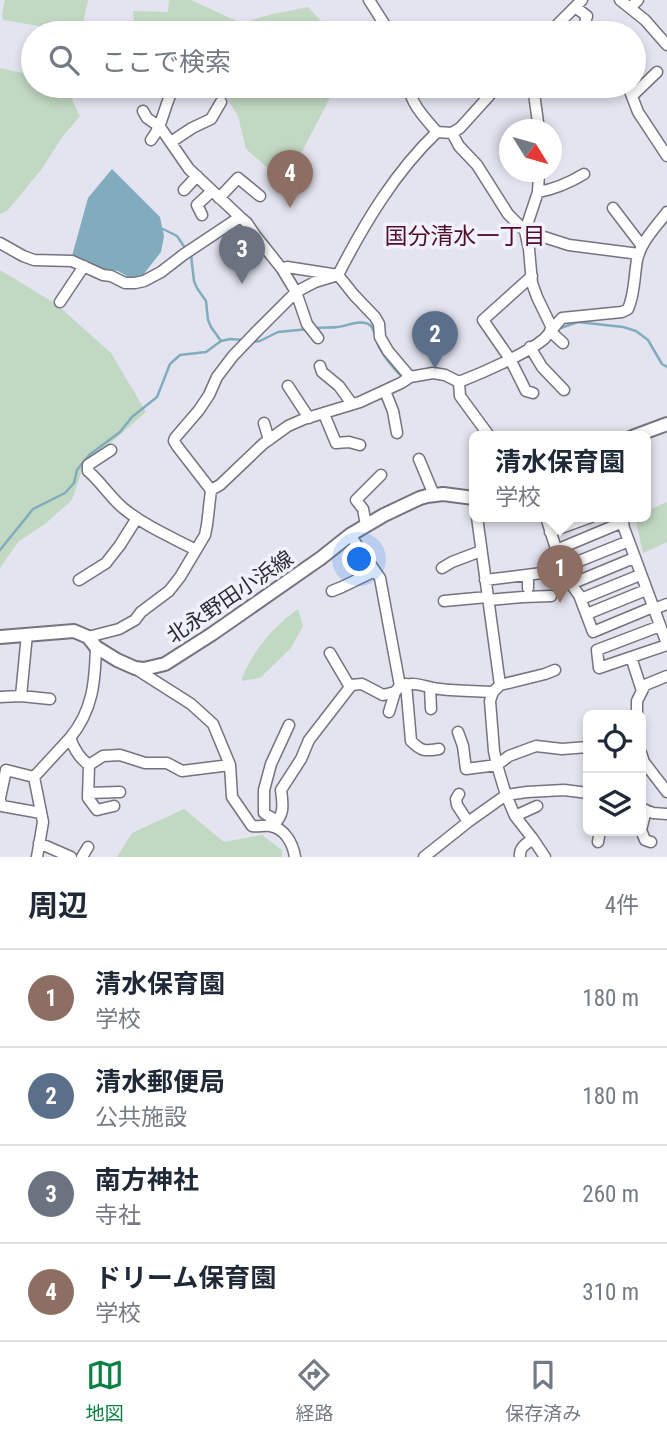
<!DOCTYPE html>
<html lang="ja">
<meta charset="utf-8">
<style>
:root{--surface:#fff;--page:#f6f6f7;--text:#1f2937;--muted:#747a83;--line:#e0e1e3;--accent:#0b8043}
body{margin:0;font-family:"Roboto Condensed","Noto Sans JP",sans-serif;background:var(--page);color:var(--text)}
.controls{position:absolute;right:21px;bottom:21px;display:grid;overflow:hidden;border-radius:10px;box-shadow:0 4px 10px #0003}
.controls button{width:63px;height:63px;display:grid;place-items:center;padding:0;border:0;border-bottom:2px solid var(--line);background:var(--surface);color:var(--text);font:35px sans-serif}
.compass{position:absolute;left:499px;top:119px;width:63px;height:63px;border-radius:50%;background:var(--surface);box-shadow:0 4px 10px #0003;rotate:127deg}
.you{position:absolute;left:360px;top:560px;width:24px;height:24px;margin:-18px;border:5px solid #fff;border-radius:50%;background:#1a73e8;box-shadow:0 0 0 10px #1a73e833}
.badge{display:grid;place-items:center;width:46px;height:46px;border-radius:50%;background:var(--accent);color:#fff;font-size:23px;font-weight:700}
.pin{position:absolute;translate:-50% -58px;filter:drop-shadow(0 2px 4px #0008)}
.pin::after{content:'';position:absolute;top:37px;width:24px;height:21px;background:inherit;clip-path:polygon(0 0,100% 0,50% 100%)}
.popup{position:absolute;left:469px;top:431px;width:182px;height:91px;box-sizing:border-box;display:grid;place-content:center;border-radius:10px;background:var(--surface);filter:drop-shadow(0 2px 5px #0005);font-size:23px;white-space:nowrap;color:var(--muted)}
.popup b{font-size:26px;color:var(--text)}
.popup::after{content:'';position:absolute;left:50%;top:100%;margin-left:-14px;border:14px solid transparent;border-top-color:var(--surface)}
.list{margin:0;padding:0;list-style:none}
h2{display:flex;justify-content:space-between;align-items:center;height:91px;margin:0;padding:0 28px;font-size:30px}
h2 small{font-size:23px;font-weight:400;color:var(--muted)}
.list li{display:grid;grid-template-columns:46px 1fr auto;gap:21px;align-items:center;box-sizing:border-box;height:98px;padding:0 28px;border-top:2px solid var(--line)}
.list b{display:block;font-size:26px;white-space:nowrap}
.list p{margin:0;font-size:23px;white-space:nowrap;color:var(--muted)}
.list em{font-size:23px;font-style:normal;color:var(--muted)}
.icon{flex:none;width:38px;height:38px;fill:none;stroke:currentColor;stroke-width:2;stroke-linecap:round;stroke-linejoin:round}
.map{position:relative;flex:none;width:667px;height:857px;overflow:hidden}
.search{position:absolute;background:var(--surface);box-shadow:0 4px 10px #0003;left:21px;right:21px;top:21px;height:77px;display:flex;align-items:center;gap:18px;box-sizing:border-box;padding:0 24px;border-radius:38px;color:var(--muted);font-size:26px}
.sheet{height:483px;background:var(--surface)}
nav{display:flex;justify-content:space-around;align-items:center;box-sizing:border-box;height:98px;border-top:2px solid var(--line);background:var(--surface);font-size:19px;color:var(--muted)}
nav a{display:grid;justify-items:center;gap:4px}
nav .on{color:var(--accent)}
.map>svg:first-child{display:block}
.green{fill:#c1d8c2}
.water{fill:#81acbd}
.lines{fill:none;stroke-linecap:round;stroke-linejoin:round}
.stream{stroke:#81acbd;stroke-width:2.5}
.minor-casing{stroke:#74737e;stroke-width:13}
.major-casing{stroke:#74737e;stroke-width:16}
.minor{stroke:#fff;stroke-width:10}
.major{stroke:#fff;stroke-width:12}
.labels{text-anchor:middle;stroke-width:7;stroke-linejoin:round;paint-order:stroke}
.street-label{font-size:21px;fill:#2b2b2f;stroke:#f1f1fd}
.neighbourhood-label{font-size:23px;fill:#510e27;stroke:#f1f1fd}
</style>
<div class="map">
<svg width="667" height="857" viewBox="0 0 667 857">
<rect width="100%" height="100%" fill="#e4e4f0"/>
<path class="green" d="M 5,0 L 88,0 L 81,33 L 3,20 L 2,14 Z
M 169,0 L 191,0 L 241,23 L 273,14 L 308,7 L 323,23 L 322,33 L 135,33 L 133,11 L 168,12 Z
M 0,68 L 33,75 L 33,86 L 60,86 L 66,88 L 80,116 L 63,136 L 41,170 L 7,211 L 0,214 Z
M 219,86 L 332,86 L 333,92 L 294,167 L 277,176 L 246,149 L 238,116 Z
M 0,270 L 56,304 L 111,353 L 146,412 L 83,467 L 72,500 L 45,524 L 18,542 L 0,568 Z
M 667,502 L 667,542 L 643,553 L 635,517 L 646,517 L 646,511 Z
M 298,609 L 303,626 L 291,648 L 260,678 L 241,681 C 252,651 273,627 298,609 Z
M 184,809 L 224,842 L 262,835 L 282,850 L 282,857 L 117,857 L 132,833 Z"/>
<path class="water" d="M 112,169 L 160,217 L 164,236 L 161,252 L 143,275 L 134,280 L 118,271 L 104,269 L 72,256 L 88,198 Z"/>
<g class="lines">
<path class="stream" d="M 163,229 L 177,236 L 185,248
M 191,255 L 194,281 L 197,288 L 206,301 L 208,320 L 211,327 L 221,341
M 315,328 C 323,327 330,328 338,327 C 347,326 363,318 371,326 C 375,331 376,341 379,347 C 385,359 394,369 403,378
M 558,329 L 578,322 L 623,327 L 636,331 L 648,340 L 662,364 L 667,367
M 251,342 L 260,341 L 278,332 L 309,329
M 0,550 L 33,509 L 65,493 L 74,483 L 77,470 L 89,455 L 120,432 L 132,417 L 157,397 L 170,364 L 180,355 L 206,352 L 221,341 L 230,339 L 245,340"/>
<defs>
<path id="minor" d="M 369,0 L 390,33
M 620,0 L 645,20 L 667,45
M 575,7 L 587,16 L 582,33
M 630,8 L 638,0
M 549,33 L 582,0
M 408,86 C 412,105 424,117 437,132 L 452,133 L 460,128 L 498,86
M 533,86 L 539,130
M 628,86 L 638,112 L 667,156
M 632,96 L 657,72
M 143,111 L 147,118 L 160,127 L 189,169 L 240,217
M 452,133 L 459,146 L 477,165 L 508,214 L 525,231 L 569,245 L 639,254
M 151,140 C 164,124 164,103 175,86
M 171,142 L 192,128 L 211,119 L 221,102
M 539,172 L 538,192 L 525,231 L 529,249 L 532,283 L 537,297 L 552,328
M 184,190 L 197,176
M 538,192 C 556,189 569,183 584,174
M 219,198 L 238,178 L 260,196
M 613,208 L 642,246
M 202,215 L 197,205 L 212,191
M 0,243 L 23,256 L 34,260 L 72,261 L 103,275 L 111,276 L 125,283 L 135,283 L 144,281 L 161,272 L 183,255 L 240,217 L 247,223 L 255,235 L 282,269 L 296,292 L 307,324 L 318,338
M 282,269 L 287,267 L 338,275 L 354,295 L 375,317 L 379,324 L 380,337 L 388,351 L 410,377
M 532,276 L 483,320 L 510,359 L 526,391 L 533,393
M 60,302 L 84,266
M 550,331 L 563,343
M 530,347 L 542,367 L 564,390
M 320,366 L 322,372 L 339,386 L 352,404
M 459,382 L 460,396 L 490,437
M 288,386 L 309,418
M 385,391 L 393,411 L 397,433
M 324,414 L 336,443 L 349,442 L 360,445
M 264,423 L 269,440
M 111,450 L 88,465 L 88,471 C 101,482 110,497 123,508 C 145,526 171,537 196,550
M 419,459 L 434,495
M 211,490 L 220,485 L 263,444 L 288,426 L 304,419 L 360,402 L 401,383 L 410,377 L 433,373 L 445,375 L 459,382 C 482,373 526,354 544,339 C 550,333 556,324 562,318 L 622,312 L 628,309 C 635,293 634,277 637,260 C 641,241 656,227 667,212
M 477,517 L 500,685 L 493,692 L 490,701 L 494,751 L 497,765 L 506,795 L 515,816 L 533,839 L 545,857
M 546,517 L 562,568 L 629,541
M 624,517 L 623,522 L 624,528 L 667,644
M 366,525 L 363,509 L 356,500 L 381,475
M 550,532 L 591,517
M 350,535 L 380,578 L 400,686 C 417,681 423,687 440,689 C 457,691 475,691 493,692
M 556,550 L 623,522
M 442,568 L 452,562 L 481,551
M 562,568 L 571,584 L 634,558
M 528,575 L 528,588
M 79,580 L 106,563 L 120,545 L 137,518
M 485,580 L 542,573
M 571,584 L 579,595 L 593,632 L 653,607
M 332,591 L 342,587 L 375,571
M 581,599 L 640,575
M 488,600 L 523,597 L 551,596
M 444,601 L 487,597
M 654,609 L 667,604
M 587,614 L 646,590
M 660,626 L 597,650 L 599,668 L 667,645
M 27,634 L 21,696 L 50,699
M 88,637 L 119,629 L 135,620 L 141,612 L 169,591 L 180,577 L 205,535 L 207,525 L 211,490 L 177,446 L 174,441 L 175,438 L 199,410 L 209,395 L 217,377 L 233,356 L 257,331 L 296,292 L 315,282 L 338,275 C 364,224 395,172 437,132
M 96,647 C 95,682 93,710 70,738 C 74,749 79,758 89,765 L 103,756 L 120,755 L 145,763 L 167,763 L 182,771 L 230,765
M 330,653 L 350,687
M 631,657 L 642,691
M 136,669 L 191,704 L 213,724 L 230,765 L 232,797 L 252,826 C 258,827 265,825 270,826 C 285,828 293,844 295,857
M 406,684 L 411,741 C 422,752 425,751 439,749
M 500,685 L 545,674 L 555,670
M 430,688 L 431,709
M 0,697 L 21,696
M 389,712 L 395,692
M 637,715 L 637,701 L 645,685 L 667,676
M 458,732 L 463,746 L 466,769 L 497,765 L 509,756 L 536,746 L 562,749 L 588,747
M 641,753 L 644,762 L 667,792
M 89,765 L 88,798 L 97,810 L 114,806
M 88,793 L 120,792
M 459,794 L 456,799 L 457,805 L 468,822
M 0,798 L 6,770 L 34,777
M 0,800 L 2,806 L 41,813
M 641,808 L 653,813 L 667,814
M 646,810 L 641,830 L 645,840 L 651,842
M 515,816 L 537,806
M 277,821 L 264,813 L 264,790 L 271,764 L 289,725
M 272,826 C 285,815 283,805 281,790 L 301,759 L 309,740 L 350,687 L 351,685 L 362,684 L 383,695 L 395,692 L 400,686
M 598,842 L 600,831
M 39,843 L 71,857
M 37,857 L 43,822 L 34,777 L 70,738
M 82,857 L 88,847
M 424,857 L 468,822 L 506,795 L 527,792 L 564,790 L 588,793
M 520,857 C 519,847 526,844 533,839"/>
<path id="major" d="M 632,437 L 667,424
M 0,637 L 74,631 L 88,637 L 96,647 L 117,660 L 135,668 L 144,669 L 165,664 L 212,634 L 321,558 L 350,535 L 384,515 L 420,498 L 427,496 L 443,494 L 474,498"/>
</defs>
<use href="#minor" class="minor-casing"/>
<use href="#major" class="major-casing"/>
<use href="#minor" class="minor"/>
<use href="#major" class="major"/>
</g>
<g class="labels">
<g class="street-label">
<text transform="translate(230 597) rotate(-34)" y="7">北永野田小浜線</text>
</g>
<g class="neighbourhood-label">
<text x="465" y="244">国分清水一丁目</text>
</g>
</g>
</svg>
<div class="controls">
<button><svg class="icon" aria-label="locate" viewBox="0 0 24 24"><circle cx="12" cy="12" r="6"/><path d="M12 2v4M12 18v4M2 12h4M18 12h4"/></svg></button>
<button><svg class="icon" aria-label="layers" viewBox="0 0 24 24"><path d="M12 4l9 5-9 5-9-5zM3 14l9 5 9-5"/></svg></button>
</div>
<svg class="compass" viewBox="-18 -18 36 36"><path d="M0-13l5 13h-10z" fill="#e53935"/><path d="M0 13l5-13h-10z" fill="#747a83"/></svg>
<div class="you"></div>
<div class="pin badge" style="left:560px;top:603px;background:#8d6e63">1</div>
<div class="popup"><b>清水保育園</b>学校</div>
<div class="pin badge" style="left:435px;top:369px;background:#5c6f8a">2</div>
<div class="pin badge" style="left:242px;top:284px;background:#6b7280">3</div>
<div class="pin badge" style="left:290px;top:208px;background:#8d6e63">4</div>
<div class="search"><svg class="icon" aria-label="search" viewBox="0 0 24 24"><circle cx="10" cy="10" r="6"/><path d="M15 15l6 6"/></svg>ここで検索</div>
</div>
<section class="sheet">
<h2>周辺<small>4件</small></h2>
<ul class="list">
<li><span class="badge" style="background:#8d6e63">1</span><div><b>清水保育園</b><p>学校</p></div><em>180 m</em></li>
<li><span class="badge" style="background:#5c6f8a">2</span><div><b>清水郵便局</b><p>公共施設</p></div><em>180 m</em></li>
<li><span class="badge" style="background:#6b7280">3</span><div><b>南方神社</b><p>寺社</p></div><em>260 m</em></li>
<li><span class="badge" style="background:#8d6e63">4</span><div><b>ドリーム保育園</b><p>学校</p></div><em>310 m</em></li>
</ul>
</section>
<nav>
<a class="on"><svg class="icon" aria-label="map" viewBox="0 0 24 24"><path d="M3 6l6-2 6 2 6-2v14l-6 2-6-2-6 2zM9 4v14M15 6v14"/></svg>地図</a>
<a><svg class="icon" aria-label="directions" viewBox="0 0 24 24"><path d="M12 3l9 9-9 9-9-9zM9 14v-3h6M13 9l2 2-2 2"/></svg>経路</a>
<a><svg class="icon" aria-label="saved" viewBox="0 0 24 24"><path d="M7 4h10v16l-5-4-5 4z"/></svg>保存済み</a>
</nav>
